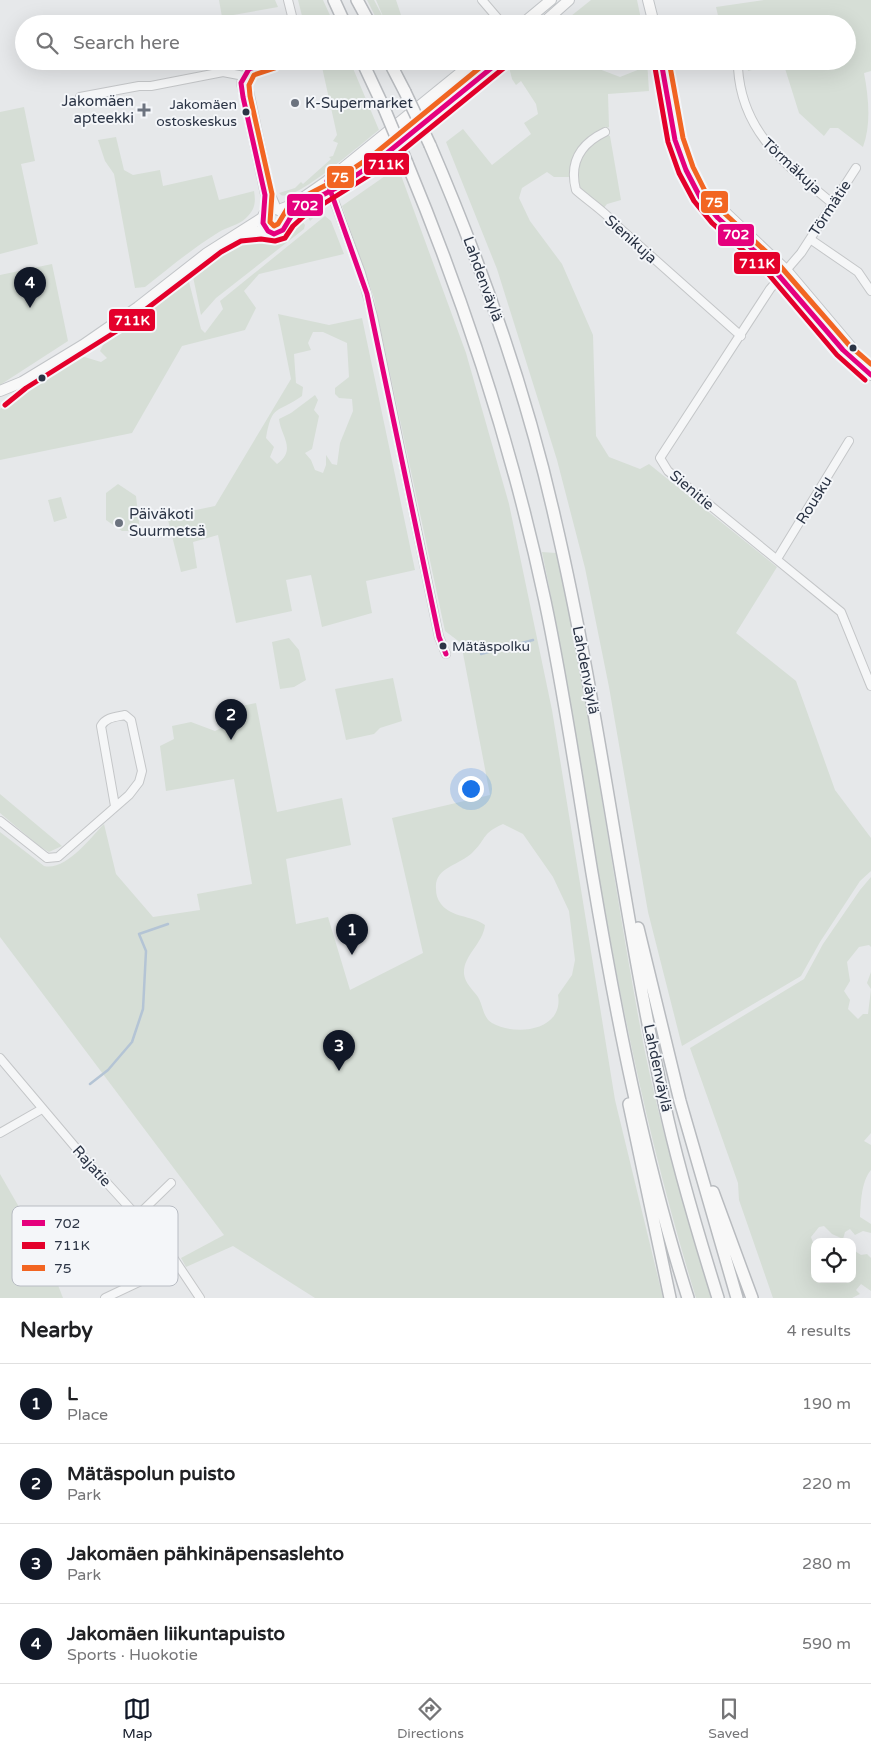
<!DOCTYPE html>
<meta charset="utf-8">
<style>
:root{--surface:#fff;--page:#f6f6f6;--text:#202124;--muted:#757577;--line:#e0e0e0;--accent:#111827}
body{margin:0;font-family:"Varela Round",sans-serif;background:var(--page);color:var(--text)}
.controls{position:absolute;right:15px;bottom:15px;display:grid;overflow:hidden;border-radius:10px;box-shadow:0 5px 20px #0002}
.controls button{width:45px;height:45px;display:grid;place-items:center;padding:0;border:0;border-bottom:1px solid var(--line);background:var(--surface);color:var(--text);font:25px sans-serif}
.you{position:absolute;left:470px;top:788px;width:18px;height:18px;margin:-12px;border:4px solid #fff;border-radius:50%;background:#1a73e8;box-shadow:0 0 0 8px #1a73e833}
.badge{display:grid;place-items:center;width:32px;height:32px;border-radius:50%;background:var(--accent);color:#fff;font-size:16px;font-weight:700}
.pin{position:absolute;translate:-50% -41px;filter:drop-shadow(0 1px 2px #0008)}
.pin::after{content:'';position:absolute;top:26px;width:18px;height:15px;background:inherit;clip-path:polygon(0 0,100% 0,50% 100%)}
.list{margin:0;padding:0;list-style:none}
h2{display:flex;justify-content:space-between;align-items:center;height:65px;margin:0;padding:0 20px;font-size:21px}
h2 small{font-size:16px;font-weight:400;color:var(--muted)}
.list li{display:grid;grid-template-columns:32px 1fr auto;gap:15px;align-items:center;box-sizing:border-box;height:80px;padding:0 20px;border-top:1px solid var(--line)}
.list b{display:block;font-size:19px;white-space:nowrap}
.list p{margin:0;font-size:16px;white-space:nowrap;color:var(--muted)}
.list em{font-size:16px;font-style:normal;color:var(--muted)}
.icon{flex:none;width:28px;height:28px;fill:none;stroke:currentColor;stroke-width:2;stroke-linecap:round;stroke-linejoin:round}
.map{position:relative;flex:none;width:871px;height:1298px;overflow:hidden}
.search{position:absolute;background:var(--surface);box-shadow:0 5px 20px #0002;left:15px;right:15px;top:15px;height:55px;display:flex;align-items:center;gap:12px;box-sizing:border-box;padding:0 18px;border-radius:28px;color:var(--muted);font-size:19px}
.sheet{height:385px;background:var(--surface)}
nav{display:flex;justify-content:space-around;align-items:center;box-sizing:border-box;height:70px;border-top:1px solid var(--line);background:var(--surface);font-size:14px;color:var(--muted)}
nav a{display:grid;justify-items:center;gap:2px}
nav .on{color:var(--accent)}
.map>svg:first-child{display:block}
.green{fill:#d6ded6;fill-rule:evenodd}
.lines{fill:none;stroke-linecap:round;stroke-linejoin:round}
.stream{stroke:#b4c4d5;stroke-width:2.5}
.minor-casing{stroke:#c4c6c8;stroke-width:10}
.major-casing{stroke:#c2c5c8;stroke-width:12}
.highway-casing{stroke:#b8bbbf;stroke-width:14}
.minor{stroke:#f5f6f7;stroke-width:8}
.major{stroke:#f8f8f8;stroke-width:10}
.highway{stroke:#f8f8f8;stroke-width:11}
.highway-bridge-casing{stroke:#b8bbbf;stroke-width:14;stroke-linecap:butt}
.highway-bridge{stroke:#f8f8f8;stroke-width:11}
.bus-1-casing{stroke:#f4f6f9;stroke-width:9}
.bus-2-casing{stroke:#f4f6f9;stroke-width:9}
.bus-3-casing{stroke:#f4f6f9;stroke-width:9}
.bus-1{stroke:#e5007d;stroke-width:5}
.bus-2{stroke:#e4002b;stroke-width:5}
.bus-3{stroke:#f26522;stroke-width:5}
.poi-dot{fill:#6c737f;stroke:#f4f6f9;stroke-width:2}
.bus-dot{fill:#2b3445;stroke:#f4f6f9;stroke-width:2}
.labels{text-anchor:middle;stroke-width:4;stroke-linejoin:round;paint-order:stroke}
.bus-label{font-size:14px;fill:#2b3445;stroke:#f4f6f9;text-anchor:end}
.poi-label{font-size:15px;fill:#2b3445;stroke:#f4f6f9;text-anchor:start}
.street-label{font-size:15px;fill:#2b3445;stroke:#f4f6f9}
.key{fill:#f4f6f9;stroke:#b8bcc3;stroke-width:1}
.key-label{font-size:14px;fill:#2b3445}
.line-badge{stroke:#f4f6f9;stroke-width:2}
.badge-label{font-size:14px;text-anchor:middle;font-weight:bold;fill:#fff}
</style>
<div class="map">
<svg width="871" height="1298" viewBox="0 0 871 1298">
<rect width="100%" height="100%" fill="#e6e8ea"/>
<path class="green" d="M 219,0 L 275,0 L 278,7 L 222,17 Z
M 298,0 L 323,0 L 334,24 L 304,24 Z
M 367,0 L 374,0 L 385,21 L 376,0 L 396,0 L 404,24 L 379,24 Z
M 591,0 L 637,0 L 642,24 L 561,24 Z
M 764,0 L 871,0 L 871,71 L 864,73 C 869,99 871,125 863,147 L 838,128 L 830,128 L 824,136 L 799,113 L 783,62 L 748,71 L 747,67 L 740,61 L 847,61 L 847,24 L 720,24 L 716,7 Z
M 516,61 L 602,61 L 599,69 L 620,77 L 640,69 L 647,61 L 649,91 L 608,94 L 609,127 C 589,137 569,151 571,177 L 554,177 L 547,172 L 522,188 L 519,198 L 530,221 L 562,264 L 593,335 L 596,436 L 609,457 L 640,469 L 649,464 L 777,567 L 736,633 L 796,681 L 835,790 L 871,838 L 871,871 L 860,881 L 820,942 L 801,976 L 682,1046 L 648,912 L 609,687 L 585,568 L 557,460 L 497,269 L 446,142 L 463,129 L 492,165 L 531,134 L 524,123 L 538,114 L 536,104 L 521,81 L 516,85 L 512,79 L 509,67 Z
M 654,61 L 657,61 L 683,171 L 764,266 C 752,260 742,247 732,238 C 673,183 665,138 654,61 Z
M 352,66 L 379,130 C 364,141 296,202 281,195 L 279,193 L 295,188 L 301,182 L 303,184 L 331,159 L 329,157 L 333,156 L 338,143 L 333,141 L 337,135 L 322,67 Z
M 473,67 L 477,73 L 428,117 L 423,107 Z
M 24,107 L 35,161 L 21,164 L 38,244 L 0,254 L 0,112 Z
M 604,134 L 610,136 L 621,200 L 607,204 L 603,209 L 583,192 L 577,181 L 575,167 L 583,149 Z
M 116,137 L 124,170 L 133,175 L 160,170 L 163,186 L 212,175 L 219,200 L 254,191 C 256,202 255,210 246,218 C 239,225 227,227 219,232 C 193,248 169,268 145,287 L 135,288 L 114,174 L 105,161 L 98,140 Z
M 398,167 L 466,353 L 509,504 L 552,710 L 615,1100 L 663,1298 L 315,1298 L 233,1246 L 186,1267 L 181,1258 L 224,1235 L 0,937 L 0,832 L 44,866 C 66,871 90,838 104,824 L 116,874 L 153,917 L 200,910 L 197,894 L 252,884 L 234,779 L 166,791 L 160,746 L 174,739 L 172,726 L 191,722 L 215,731 L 227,725 L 221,710 L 256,703 L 277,812 L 342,798 L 351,845 L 286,859 L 296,924 L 328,917 L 350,990 L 423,953 L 392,818 L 490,795 L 461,643 L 445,631 L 374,298 L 342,206 ZM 503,824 L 523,834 L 553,877 L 569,911 L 575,960 L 572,975 L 558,995 C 564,1030 517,1037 492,1023 C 483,1018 483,1005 478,997 C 473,990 465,983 464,974 C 463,955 483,944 485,925 C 471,915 452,918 441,904 C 437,899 436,894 436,889 C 434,867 459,866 473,852 C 488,837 481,834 503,824 Z
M 325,198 L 330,202 L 310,221 L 304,209 Z
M 297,215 L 305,225 L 304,229 L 216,298 L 201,315 L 192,272 C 212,258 233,239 258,236 C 267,235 275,242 284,237 Z
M 325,216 L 331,221 L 344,254 L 259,274 L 244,291 L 256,308 L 245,330 L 182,346 L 132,433 L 0,460 L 0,409 L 3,407 L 2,402 L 78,355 L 101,362 L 107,358 L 100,351 L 104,343 L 126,326 L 124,323 L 187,274 L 201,329 L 205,333 L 223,309 L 220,301 Z
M 52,264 L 68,341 L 0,385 L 0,275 Z
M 278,314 L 329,325 L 362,318 L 415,570 L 366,581 L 372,613 L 322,627 L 311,575 L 286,580 L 292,611 L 236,623 L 218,535 L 193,542 L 197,568 L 181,572 L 167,516 L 215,506 L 291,379 ZM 313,332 L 323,332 L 347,343 L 349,377 L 335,388 L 335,394 L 339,398 L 352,399 L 353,411 L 340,443 L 337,465 L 332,464 L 326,455 L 326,465 L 323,473 L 315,470 L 311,460 L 305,453 L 312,449 L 319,416 L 314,410 L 318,400 L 315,395 L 291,413 L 279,419 C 281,437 297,449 277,464 L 270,457 L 274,447 L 266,438 C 272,403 277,414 302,396 L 303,387 L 296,383 L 294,354 L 311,350 L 308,343 Z
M 118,484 L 136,496 L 140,531 L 122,531 L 106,520 L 106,493 Z
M 61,497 L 67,518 L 54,522 L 48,500 Z
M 542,552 L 556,553 C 593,716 612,882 644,1047 C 661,1132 687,1215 711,1298 L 696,1298 C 657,1171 628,1041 605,910 C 583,791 567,671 542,552 Z
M 289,638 L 299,650 L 306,680 L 294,687 L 280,689 L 272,642 Z
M 393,678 L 402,721 L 380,728 L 374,734 L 346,740 L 335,689 Z
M 0,794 L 62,846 L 49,852 L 39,846 L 0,813 Z
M 871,877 L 871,947 L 869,945 L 859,947 L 847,962 L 850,981 L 844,991 L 850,1000 L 848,1009 L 858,1019 L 863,1014 L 868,1014 L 871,989 L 867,983 L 871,972 L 871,1133 L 864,1141 L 871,1145 L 871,1170 C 861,1182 861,1202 860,1217 L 871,1224 L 871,1233 L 863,1231 L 855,1235 L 850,1229 L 845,1232 L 843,1239 L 832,1234 L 824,1226 L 819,1227 L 811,1237 L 815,1248 L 815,1279 L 852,1279 L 852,1249 L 861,1255 L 867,1254 L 871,1258 L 871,1291 L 861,1284 L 856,1290 L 860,1294 L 852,1298 L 773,1298 L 739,1200 L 738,1183 L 690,1048 L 804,979 L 823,944 L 860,890 Z
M 0,1174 L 46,1254 L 63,1298 L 0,1298 Z"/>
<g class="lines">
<path class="stream" d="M 481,654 L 533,640
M 90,1084 L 108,1070 L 132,1042 L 143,1009 L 146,951 L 139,934 L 168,924"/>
<defs>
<path id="minor" d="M 288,0 L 294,24
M 482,0 L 500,21
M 738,68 C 742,134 787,165 833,204
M 244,76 L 248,86 L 271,195 L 277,209
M 80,97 L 139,86 L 151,86 L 223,72 L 244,76
M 605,132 C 580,144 569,163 576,190 C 587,200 608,214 615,224 L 741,336
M 856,168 L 801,253 L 770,289 L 660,458 L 668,471 L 841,612 L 871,686
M 329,187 L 361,273 L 373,316 L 439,637 L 446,654
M 266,212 L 266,199 L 241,83 L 249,69 L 273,61
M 810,239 L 858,272 L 871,291
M 777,559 L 849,441
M 0,821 L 47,858 L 58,857 L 129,795 L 139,782 L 142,771 L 131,720 L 125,715 C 116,717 106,717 101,726 L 115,806
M 0,1058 L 87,1161 L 168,1250 L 200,1298
M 0,1133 L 42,1109
M 137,1216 L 171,1183
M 105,1298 L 177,1264"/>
<path id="major" d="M 648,0 L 654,24
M 522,24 L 551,0
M 542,24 L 569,0
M 661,61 C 667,118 678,176 719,219 C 734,235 753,248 769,265 C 800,297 825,338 862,365
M 709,197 L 787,271 L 852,348 L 871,375
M262 221a12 12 0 1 1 24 0a12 12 0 1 1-24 0Z
M 279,210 L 294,204 L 327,181 L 475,61
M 287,221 L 309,202 L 340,186 L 376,162 L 500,61
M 239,234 L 267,231
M 0,391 L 22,382 L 83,345 L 138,307 L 207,253 L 262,218"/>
<path id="highway" d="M 334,0 L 345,24
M 357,0 L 370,24
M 362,61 L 384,108
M 389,61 L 405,92
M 430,145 C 482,266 526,390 555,519 C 600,712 622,909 664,1102 C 678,1168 698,1234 718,1298
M 407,163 C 466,305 513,450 545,601 C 564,691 577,782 592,873 C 616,1016 644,1160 688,1298
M 638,928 L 680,1101 L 737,1298
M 629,1104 L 670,1298
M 713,1192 L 752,1298"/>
</defs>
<use href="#minor" class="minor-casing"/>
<use href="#major" class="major-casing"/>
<use href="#highway" class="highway-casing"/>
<use href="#minor" class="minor"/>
<use href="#major" class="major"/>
<use href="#highway" class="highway"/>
<defs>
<path id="highway-bridge" d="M 405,92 L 430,145
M 384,108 L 407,163"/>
</defs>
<use href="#highway-bridge" class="highway-bridge-casing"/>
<use href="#highway-bridge" class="highway-bridge"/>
<defs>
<path id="bus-1" d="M 272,61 L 249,69 L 241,83 L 243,97 L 265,195 L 263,223 L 268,231 L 274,234 L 283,230 L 292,215 L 309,202 L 340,186 L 376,162 L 500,61
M 661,61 L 675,140 L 686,170 L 700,197 L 718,218 L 769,264 L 843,350 L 871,375
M 327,181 L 367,294 L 439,637 L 446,654"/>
<path id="bus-2" d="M 654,62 L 668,142 L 679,173 L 694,201 L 712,223 L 764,269 L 837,355 L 865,380
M 5,405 L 26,388 L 120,329 L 221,252 L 241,241 L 261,239 L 275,241 L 285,238 L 293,226 L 304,216 L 381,168 L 505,67"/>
<path id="bus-3" d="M 669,61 L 683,138 L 693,167 L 706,193 L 723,212 L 774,259 L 849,345 L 871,364
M 275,68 L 254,75 L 249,85 L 250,96 L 272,194 L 270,222 L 274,226 L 278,224 L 287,209 L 305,196 L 336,180 L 372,156 L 488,61"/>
</defs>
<use href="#bus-1" class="bus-1-casing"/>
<use href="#bus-2" class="bus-2-casing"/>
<use href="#bus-3" class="bus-3-casing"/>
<use href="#bus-1" class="bus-1"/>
<use href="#bus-2" class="bus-2"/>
<use href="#bus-3" class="bus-3"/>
</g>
<g class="poi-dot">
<circle cx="295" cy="103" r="5"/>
<path d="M141.5 102.5h5v5h5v5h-5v5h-5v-5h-5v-5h5z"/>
<circle cx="119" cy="523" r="5"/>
</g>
<g class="bus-dot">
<circle cx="246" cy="112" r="4.5"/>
<circle cx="853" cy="348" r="4.5"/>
<circle cx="42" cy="378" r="4.5"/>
<circle cx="443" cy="646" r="4.5"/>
</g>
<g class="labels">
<g class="bus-label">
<text x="237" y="109">Jakomäen<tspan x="237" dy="17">ostoskeskus</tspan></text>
<text x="452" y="651" text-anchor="start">Mätäspolku</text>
</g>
<g class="poi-label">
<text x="134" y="106" text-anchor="end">Jakomäen<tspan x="134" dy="17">apteekki</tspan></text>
<text x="305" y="108">K-Supermarket</text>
<text x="129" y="519">Päiväkoti<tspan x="129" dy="17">Suurmetsä</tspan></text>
</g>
<g class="street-label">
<text transform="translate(792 166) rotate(43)" y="5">Törmäkuja</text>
<text transform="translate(830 208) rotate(-57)" y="5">Törmätie</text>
<text transform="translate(631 239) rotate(42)" y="5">Sienikuja</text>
<text transform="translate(483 279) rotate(70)" y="5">Lahdenväylä</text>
<text transform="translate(692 490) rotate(40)" y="5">Sienitie</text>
<text transform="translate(814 500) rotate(-58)" y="5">Rousku</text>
<text transform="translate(586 670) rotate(79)" y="5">Lahdenväylä</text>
<text transform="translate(658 1068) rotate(78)" y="5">Lahdenväylä</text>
<text transform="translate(92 1166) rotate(48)" y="5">Rajatie</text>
</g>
</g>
<rect x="12" y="1206" width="166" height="80" rx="8" class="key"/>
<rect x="22" y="1220" width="23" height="6" fill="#e5007d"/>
<rect x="22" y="1242" width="23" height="7" fill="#e4002b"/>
<rect x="22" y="1265" width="23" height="6" fill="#f26522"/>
<g class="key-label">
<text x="54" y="1228">702</text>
<text x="54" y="1250">711K</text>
<text x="54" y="1273">75</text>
</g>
<g class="line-badge">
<rect x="363" y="152" width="47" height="24" rx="5" fill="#e4002b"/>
<rect x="326" y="165" width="29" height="24" rx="5" fill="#f26522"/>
<rect x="700" y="190" width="29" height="24" rx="5" fill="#f26522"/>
<rect x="286" y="193" width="38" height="24" rx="5" fill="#e5007d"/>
<rect x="717" y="223" width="38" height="24" rx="5" fill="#e5007d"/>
<rect x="733" y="251" width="48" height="24" rx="5" fill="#e4002b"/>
<rect x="108" y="308" width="48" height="24" rx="5" fill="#e4002b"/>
</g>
<g class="badge-label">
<text x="386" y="169">711K</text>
<text x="340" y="182">75</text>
<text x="714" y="207">75</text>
<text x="305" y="210">702</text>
<text x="736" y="239">702</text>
<text x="757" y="268">711K</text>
<text x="132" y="325">711K</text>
</g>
</svg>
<div class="controls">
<button><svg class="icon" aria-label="locate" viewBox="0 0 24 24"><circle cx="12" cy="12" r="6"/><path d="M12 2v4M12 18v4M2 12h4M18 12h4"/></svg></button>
</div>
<div class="you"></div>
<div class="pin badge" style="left:352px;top:955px">1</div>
<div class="pin badge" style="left:231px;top:740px">2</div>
<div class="pin badge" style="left:339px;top:1071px">3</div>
<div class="pin badge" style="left:30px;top:308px">4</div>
<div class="search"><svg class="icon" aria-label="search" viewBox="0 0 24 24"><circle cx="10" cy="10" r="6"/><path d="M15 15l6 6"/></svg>Search here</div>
</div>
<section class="sheet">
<h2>Nearby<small>4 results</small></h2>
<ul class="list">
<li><span class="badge">1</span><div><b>L</b><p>Place</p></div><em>190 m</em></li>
<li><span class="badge">2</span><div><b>Mätäspolun puisto</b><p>Park</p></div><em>220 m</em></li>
<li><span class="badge">3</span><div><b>Jakomäen pähkinäpensaslehto</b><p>Park</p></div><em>280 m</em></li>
<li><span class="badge">4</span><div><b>Jakomäen liikuntapuisto</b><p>Sports · Huokotie</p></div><em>590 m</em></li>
</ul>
</section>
<nav>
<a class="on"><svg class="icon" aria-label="map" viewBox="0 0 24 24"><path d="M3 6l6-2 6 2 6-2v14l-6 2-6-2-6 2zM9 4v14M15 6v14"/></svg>Map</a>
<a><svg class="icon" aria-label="directions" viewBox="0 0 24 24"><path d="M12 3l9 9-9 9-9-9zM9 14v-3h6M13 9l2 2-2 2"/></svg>Directions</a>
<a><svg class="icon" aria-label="saved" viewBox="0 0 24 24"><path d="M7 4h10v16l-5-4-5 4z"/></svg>Saved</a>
</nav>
